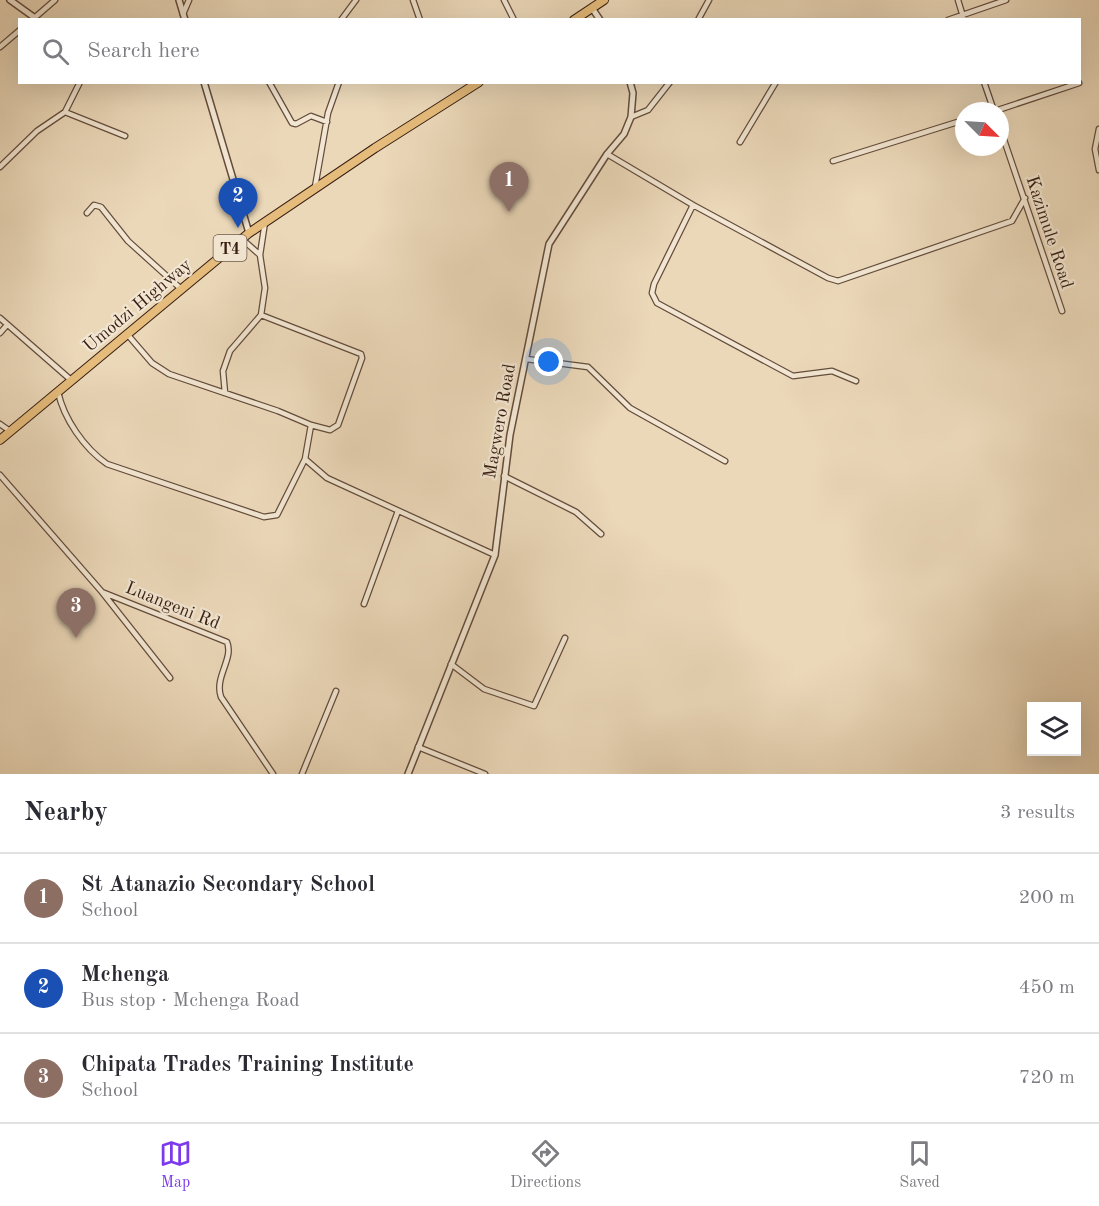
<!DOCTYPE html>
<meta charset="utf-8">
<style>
:root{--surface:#fff;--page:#f2f2f3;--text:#2b2b33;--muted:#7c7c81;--line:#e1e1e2;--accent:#7c3aed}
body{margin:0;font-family:"Old Standard TT",serif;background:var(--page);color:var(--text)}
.controls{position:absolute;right:18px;bottom:18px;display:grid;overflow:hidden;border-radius:0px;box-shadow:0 6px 24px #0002}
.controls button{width:54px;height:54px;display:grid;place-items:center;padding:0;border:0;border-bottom:2px solid var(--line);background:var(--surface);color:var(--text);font:30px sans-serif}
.compass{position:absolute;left:955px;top:102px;width:54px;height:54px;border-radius:50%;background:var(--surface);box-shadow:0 6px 24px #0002;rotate:114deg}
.you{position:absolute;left:549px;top:362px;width:21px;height:21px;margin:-15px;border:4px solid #fff;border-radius:50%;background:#1a73e8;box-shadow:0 0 0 9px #1a73e833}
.badge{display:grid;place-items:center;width:39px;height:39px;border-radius:50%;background:var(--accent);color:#fff;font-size:20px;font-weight:700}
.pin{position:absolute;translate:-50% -50px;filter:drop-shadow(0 2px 3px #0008)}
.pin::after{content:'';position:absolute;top:32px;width:21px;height:18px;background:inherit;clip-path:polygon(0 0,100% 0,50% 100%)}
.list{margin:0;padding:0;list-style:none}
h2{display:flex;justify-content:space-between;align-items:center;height:78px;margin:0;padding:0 24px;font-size:26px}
h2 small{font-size:20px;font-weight:400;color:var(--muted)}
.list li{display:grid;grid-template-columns:39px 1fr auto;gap:18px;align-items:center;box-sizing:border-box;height:90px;padding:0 24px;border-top:2px solid var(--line)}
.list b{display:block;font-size:22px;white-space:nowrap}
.list p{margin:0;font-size:20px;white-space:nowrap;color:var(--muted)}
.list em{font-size:20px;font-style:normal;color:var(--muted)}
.icon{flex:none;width:33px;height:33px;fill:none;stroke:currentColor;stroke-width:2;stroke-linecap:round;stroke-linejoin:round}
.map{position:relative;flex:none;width:1099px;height:774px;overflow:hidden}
.search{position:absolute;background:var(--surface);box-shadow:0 6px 24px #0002;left:18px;right:18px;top:18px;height:66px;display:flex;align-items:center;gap:15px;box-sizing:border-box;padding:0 21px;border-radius:0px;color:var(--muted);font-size:22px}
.sheet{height:348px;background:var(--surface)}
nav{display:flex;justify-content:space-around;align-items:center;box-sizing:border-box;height:84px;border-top:2px solid var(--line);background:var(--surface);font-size:16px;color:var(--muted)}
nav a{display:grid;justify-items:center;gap:3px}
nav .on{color:var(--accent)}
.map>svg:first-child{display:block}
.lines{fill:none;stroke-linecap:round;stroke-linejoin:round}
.minor-casing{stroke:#644c3c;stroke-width:7}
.tertiary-casing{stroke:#644c3c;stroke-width:8}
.trunk-casing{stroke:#371e12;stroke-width:10}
.minor{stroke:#f2e6d2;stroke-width:4.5}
.tertiary{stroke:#f2e6d2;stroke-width:5}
.trunk{stroke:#e6bc7c;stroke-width:8}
.labels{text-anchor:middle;stroke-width:4.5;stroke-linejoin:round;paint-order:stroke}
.shield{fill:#f2e6d2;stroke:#6f5a4c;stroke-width:1.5}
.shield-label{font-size:16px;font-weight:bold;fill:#371e12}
.street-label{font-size:18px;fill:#371e12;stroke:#f2e6d2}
</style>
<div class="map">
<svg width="1099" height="774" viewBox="0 0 1099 774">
<rect width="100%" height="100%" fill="#ebd8b9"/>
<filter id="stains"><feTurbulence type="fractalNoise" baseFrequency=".00333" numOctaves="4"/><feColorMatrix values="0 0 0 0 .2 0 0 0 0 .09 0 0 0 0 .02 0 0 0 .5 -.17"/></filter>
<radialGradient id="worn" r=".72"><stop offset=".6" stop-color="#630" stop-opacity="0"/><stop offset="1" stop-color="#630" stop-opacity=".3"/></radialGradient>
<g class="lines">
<defs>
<path id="minor" d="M 413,0 L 420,20
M 504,0 L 514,20
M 958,0 L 964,20
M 183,14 L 189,0
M 32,20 L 55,0
M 341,20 L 356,0
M 698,20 L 709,0
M 948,20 L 1006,0
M 0,47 L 20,30
M 269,82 L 292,123 L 296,124 L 311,116 L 327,122
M 984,82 L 994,111
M 995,111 L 1079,83
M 65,112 L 80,82
M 631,117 L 648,110 L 670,82
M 1000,128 L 1062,311
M 1099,129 L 1095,149 L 1099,170
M 740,142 L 776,82
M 607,154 L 693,205 L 828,278 L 838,281 L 1012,221 L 1025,198
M 833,161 L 964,120
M 0,167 L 37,131 L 65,112 L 125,136
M 315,187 L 328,113 L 339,82
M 693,205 L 654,284 L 652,293 L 657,303 L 793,376 L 832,371 L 856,381
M 87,213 L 94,205 L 101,207 L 128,241 L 180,288
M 242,239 L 260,255
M 261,315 L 361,354 L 362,358 L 338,425 L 330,430 L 311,425
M 0,318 L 71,380
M 0,333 L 7,325
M 127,334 L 152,363 L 169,374 L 278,411 L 311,425 L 305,459 L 327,478 L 495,555
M 526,359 L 588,367 L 630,408 L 725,461
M 58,392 C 64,419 84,448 107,464 L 264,517 L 277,515 L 305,459
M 225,393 L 223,371 L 230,351 L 261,315 L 265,288 L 260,255 L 265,222
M 0,424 L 10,431
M 0,475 L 102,592 L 170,678
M 504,476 L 576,512 L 601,534
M 102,592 L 227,642 C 234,659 214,677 221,697 L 273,774
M 364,604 L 398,511
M 451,664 L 484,689 L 534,706 L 565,638
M 418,747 L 485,774
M 302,774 L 336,691"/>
<path id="tertiary" d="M 10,0 L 35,18
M 179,0 L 185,20
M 592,8 L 600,20
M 204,82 L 249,233
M 408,774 L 495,555 L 510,435 L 549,244 L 607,154 L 624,134 L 631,117 L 633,93 L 630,82"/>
<path id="trunk" d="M 574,20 L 604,0
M 0,440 L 249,233 L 375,148 L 479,82"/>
</defs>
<use href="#minor" class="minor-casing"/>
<use href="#tertiary" class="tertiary-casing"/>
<use href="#trunk" class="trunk-casing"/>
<use href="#minor" class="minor"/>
<use href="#tertiary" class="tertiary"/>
<use href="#trunk" class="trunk"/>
</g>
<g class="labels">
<rect class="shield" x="213.5" y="235" width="33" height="26" rx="4.5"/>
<g class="shield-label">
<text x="230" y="254">T4</text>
</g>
<g class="street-label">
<text transform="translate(1050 232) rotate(72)" y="6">Kazimule Road</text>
<text transform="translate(137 305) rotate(-40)" y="6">Umodzi Highway</text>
<text transform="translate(499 421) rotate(-80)" y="6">Magwero Road</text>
<text transform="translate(173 605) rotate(22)" y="6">Luangeni Rd</text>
</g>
</g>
<rect width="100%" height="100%" filter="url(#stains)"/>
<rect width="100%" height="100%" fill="url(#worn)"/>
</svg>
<div class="controls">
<button><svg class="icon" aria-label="layers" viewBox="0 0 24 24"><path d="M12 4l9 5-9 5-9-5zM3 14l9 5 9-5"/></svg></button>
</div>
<svg class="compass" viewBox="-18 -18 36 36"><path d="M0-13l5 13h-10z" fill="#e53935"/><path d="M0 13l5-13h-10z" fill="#7c7c81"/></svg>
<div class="you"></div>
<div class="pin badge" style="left:509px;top:212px;background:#8d6e63">1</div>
<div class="pin badge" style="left:238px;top:228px;background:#1a4fb4">2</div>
<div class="pin badge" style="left:76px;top:638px;background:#8d6e63">3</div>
<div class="search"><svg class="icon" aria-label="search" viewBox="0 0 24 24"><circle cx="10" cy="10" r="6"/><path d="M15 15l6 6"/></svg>Search here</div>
</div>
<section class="sheet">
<h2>Nearby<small>3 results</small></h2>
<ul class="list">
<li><span class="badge" style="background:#8d6e63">1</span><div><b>St Atanazio Secondary School</b><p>School</p></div><em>200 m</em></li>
<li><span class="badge" style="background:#1a4fb4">2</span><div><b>Mchenga</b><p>Bus stop · Mchenga Road</p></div><em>450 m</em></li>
<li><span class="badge" style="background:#8d6e63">3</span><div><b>Chipata Trades Training Institute</b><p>School</p></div><em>720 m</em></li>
</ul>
</section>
<nav>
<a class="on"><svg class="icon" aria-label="map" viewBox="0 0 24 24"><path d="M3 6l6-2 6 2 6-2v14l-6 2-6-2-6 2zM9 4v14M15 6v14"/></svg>Map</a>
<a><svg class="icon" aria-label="directions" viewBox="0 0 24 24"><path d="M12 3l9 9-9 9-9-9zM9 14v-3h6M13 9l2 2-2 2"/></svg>Directions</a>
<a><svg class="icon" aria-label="saved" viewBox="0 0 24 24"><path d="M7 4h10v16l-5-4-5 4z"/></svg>Saved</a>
</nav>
